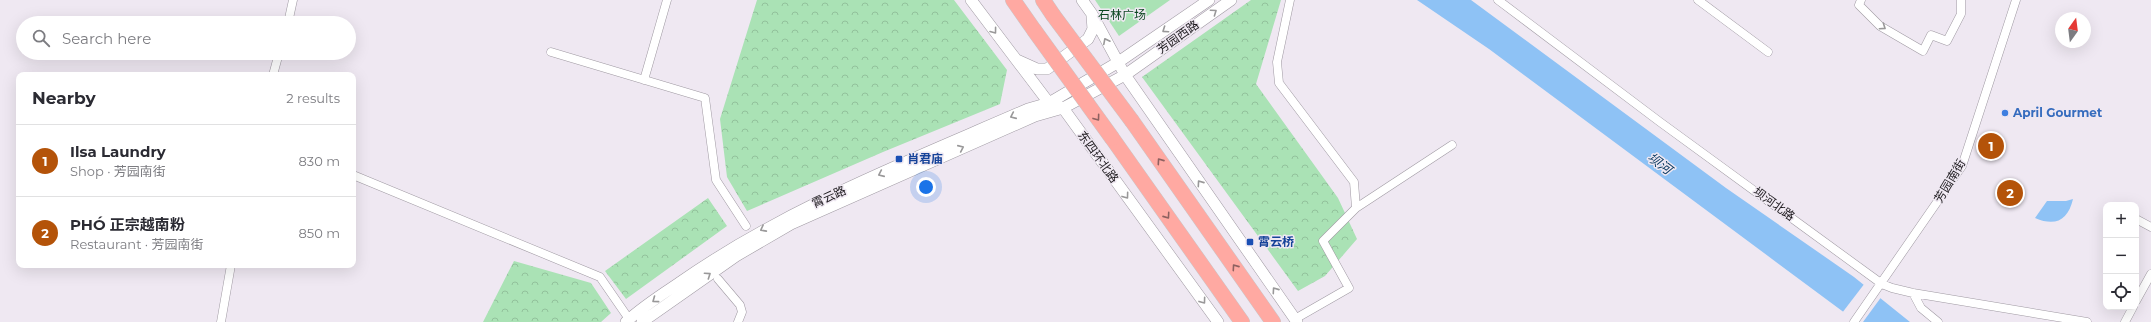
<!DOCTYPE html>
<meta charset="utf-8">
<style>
:root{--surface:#fff;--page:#f7f7f7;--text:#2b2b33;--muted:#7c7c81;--line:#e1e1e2;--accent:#b45309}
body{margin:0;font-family:Montserrat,"Noto Sans SC",sans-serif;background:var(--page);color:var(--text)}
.controls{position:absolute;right:12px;bottom:12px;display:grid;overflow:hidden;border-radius:8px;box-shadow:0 4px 16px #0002}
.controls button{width:36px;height:36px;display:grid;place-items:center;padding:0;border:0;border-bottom:1px solid var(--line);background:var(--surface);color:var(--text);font:20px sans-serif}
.compass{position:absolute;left:2055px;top:12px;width:36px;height:36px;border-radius:50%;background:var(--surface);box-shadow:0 4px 16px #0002;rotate:14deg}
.you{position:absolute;left:926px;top:187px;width:14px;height:14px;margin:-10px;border:3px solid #fff;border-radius:50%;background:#1a73e8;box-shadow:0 0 0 6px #1a73e833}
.badge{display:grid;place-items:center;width:26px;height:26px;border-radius:50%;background:var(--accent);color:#fff;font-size:13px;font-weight:700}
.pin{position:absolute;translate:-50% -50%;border:2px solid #fff;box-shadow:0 1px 4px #0006}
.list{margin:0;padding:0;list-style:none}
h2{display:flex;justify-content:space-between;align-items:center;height:52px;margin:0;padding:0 16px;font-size:17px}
h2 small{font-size:13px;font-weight:400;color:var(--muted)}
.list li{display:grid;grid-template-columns:26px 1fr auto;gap:12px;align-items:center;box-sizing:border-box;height:72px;padding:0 16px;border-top:1px solid var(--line)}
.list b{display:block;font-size:15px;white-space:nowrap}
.list p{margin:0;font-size:13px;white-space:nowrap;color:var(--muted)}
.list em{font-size:13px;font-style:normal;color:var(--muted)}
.icon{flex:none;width:22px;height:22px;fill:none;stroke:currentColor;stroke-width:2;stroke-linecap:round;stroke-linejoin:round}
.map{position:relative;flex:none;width:2151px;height:322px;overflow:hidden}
.search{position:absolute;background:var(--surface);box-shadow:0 4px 16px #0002;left:16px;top:16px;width:340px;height:44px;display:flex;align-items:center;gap:10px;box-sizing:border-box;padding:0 14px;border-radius:22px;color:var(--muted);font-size:15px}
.panel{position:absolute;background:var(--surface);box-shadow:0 4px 16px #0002;left:16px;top:72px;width:340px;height:196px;border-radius:8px}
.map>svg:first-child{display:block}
.forest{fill:url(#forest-crowns)}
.green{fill:#aae2b5}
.water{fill:#8ec2f5}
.pier{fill:#efe8f2}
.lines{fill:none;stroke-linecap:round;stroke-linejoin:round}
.street-casing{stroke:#9f99a2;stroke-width:9}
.secondary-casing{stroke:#9f99a2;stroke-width:12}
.highway-casing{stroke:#c9c8c9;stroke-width:16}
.street{stroke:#fff;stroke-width:8}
.secondary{stroke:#fff;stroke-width:11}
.highway{stroke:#ffa9a2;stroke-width:15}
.highway-bridge-casing{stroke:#c9c8c9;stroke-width:16;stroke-linecap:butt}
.highway-bridge{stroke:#ffa9a2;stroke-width:15}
.oneway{stroke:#999899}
.oneway2{stroke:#8e6160}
.shop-dot{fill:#3f7fe0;stroke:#efe8f2;stroke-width:1.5}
.transit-dot{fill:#1a4fb4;stroke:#efe8f2;stroke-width:1.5}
.labels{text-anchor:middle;stroke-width:3;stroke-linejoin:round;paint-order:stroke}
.park-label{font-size:12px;fill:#0c4621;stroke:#efe8f2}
.street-label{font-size:12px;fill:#1c191d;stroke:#efe8f2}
.shop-label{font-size:12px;font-weight:bold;fill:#366cbe;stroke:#efe8f2;text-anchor:start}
.transit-label{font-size:12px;font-weight:bold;fill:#164399;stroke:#efe8f2;text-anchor:start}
.water-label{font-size:13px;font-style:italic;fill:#04365e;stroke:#efe8f2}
</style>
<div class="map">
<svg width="2151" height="322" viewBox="0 0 2151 322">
<defs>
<pattern id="forest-crowns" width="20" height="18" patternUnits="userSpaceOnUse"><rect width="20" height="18" fill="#aae2b5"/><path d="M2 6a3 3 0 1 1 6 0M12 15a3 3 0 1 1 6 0" fill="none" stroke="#92c19b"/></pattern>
</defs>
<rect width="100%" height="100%" fill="#efe8f2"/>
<path class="forest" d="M 757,0 L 954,0 L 1007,70 L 1000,104 L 883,152 L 747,211 L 727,177 L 720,119 Z
M 1251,0 L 1281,0 L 1256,84 L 1338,198 L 1357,239 L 1325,276 L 1298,291 L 1142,77 Z
M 708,198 L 727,226 L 626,299 L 605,271 Z
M 514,261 L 591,283 L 611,313 L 601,322 L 483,322 Z"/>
<path class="green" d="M 1095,0 L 1170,0 L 1119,36 Z"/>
<path class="water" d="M 1417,0 L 1471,0 L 1726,188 L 1854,277 L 1910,322 L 1857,322 L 1489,49 Z
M 2073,199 C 2068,220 2056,227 2035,218 L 2047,201 L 2066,201 Z"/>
<path class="pier" d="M 1865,283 L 1882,296 L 1863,322 L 1854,322 L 1842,313 Z"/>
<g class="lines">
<defs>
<path id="street" d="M 1290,0 L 1277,62 L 1279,83 L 1354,182 L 1356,208 L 1323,241 L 1349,288 L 1295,319
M 1498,0 L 1660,122 L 1882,284 L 1892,288 L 1913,293 L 2087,322
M 1698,0 L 1768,52
M 1861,0 L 1859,5 L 1880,26 L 1923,51 L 1931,35 L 1947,41 L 1961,14 L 1961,0
M 288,23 L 293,0
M 551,52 L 705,98 L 716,180 L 746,226
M 273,75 L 279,53
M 644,80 L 667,0
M 353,175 L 600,277 L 629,319
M 1356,208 L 1452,145
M 2136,219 L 2151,227
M 718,279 L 740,305 L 742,312 L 738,322
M 1913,293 L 1921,308 L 1938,322
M 2136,301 L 2151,274
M 221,322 L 231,265
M 1854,322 L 1962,166 L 2016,0
M 2125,322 L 2133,307"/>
<path id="secondary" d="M 971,0 L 1049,103 L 1063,108 L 1218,322
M 1082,0 L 1092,14 L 1125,75 L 1297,322
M 1017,60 L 1037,69 L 1047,69 L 1088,39 L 1093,29 L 1092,16
M 626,322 C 642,307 661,295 679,283 C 786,208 909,161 1028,109 L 1049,103 L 1117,63 L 1209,0
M 642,322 L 736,256 L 791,224 L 1035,116 L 1063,108 L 1125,75 L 1231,0"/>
<path id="highway" d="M 1013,0 L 1034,30
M 1043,0 L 1053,15
M 1132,121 L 1273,322
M 1112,138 L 1242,322"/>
</defs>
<use href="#street" class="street-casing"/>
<use href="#secondary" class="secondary-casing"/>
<use href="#highway" class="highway-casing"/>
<use href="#street" class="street"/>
<use href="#secondary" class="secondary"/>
<use href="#highway" class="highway"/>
<defs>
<path id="highway-bridge" d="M 1053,15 L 1132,121
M 1034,30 L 1112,138"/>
</defs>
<use href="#highway-bridge" class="highway-bridge-casing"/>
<use href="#highway-bridge" class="highway-bridge"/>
</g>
<defs><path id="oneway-chevron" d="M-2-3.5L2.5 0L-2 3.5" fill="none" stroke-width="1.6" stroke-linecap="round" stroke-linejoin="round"/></defs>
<g class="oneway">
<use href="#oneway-chevron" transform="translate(1214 12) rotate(-35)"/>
<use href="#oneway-chevron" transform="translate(1883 27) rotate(34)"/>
<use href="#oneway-chevron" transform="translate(1165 30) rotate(146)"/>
<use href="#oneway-chevron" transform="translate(994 31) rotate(53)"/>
<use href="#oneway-chevron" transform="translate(1106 41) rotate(-117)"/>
<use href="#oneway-chevron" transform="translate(1013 116) rotate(156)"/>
<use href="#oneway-chevron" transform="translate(961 148) rotate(-24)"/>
<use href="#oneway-chevron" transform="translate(881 174) rotate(156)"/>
<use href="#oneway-chevron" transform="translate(1200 183) rotate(-125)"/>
<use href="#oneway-chevron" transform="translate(1126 196) rotate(54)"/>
<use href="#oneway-chevron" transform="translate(763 229) rotate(152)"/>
<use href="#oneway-chevron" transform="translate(708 275) rotate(-34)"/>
<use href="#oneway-chevron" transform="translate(1275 290) rotate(-125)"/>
<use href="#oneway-chevron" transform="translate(655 300) rotate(144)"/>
<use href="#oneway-chevron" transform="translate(1203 301) rotate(54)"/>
</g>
<g class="oneway2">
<use href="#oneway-chevron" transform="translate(1097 118) rotate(54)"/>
<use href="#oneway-chevron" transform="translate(1160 161) rotate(-125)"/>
<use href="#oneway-chevron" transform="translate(1167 216) rotate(55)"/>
<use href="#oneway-chevron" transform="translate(1235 267) rotate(-125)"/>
</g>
<circle class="shop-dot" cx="2005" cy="113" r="4"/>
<g class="transit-dot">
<rect x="895" y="155" width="8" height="8" rx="2"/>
<rect x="1246" y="238" width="8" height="8" rx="2"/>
</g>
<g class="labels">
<g class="park-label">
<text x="1122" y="19">石林广场</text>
</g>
<g class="street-label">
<text transform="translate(1178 37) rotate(-35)" y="4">芳园西路</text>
<text transform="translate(1098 157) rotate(54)" y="4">东四环北路</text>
<text transform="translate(1950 181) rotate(-59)" y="4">芳园南街</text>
<text transform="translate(829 197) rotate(-24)" y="4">霄云路</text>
<text transform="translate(1774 204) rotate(36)" y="4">坝河北路</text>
</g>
<g class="shop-label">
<text x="2013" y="117">April Gourmet</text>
</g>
<g class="transit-label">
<text x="907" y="163">肖君庙</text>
<text x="1258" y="246">霄云桥</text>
</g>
<g class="water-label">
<text transform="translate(1660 163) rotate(37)" y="5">坝河</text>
</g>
</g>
</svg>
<div class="controls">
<button>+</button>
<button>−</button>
<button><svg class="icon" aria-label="locate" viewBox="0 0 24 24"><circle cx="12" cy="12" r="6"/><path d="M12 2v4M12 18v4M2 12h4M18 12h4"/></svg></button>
</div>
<svg class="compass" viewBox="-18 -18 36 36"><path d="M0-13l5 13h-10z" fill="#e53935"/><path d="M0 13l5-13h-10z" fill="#7c7c81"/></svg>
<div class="you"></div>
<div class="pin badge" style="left:1991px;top:146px">1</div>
<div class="pin badge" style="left:2010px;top:193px">2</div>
<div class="search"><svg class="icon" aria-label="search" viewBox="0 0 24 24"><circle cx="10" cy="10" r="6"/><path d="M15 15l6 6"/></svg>Search here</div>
<section class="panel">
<h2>Nearby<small>2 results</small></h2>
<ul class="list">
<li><span class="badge">1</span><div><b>Ilsa Laundry</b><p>Shop · 芳园南街</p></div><em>830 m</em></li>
<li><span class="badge">2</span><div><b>PHÓ 正宗越南粉</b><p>Restaurant · 芳园南街</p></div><em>850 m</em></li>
</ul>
</section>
</div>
